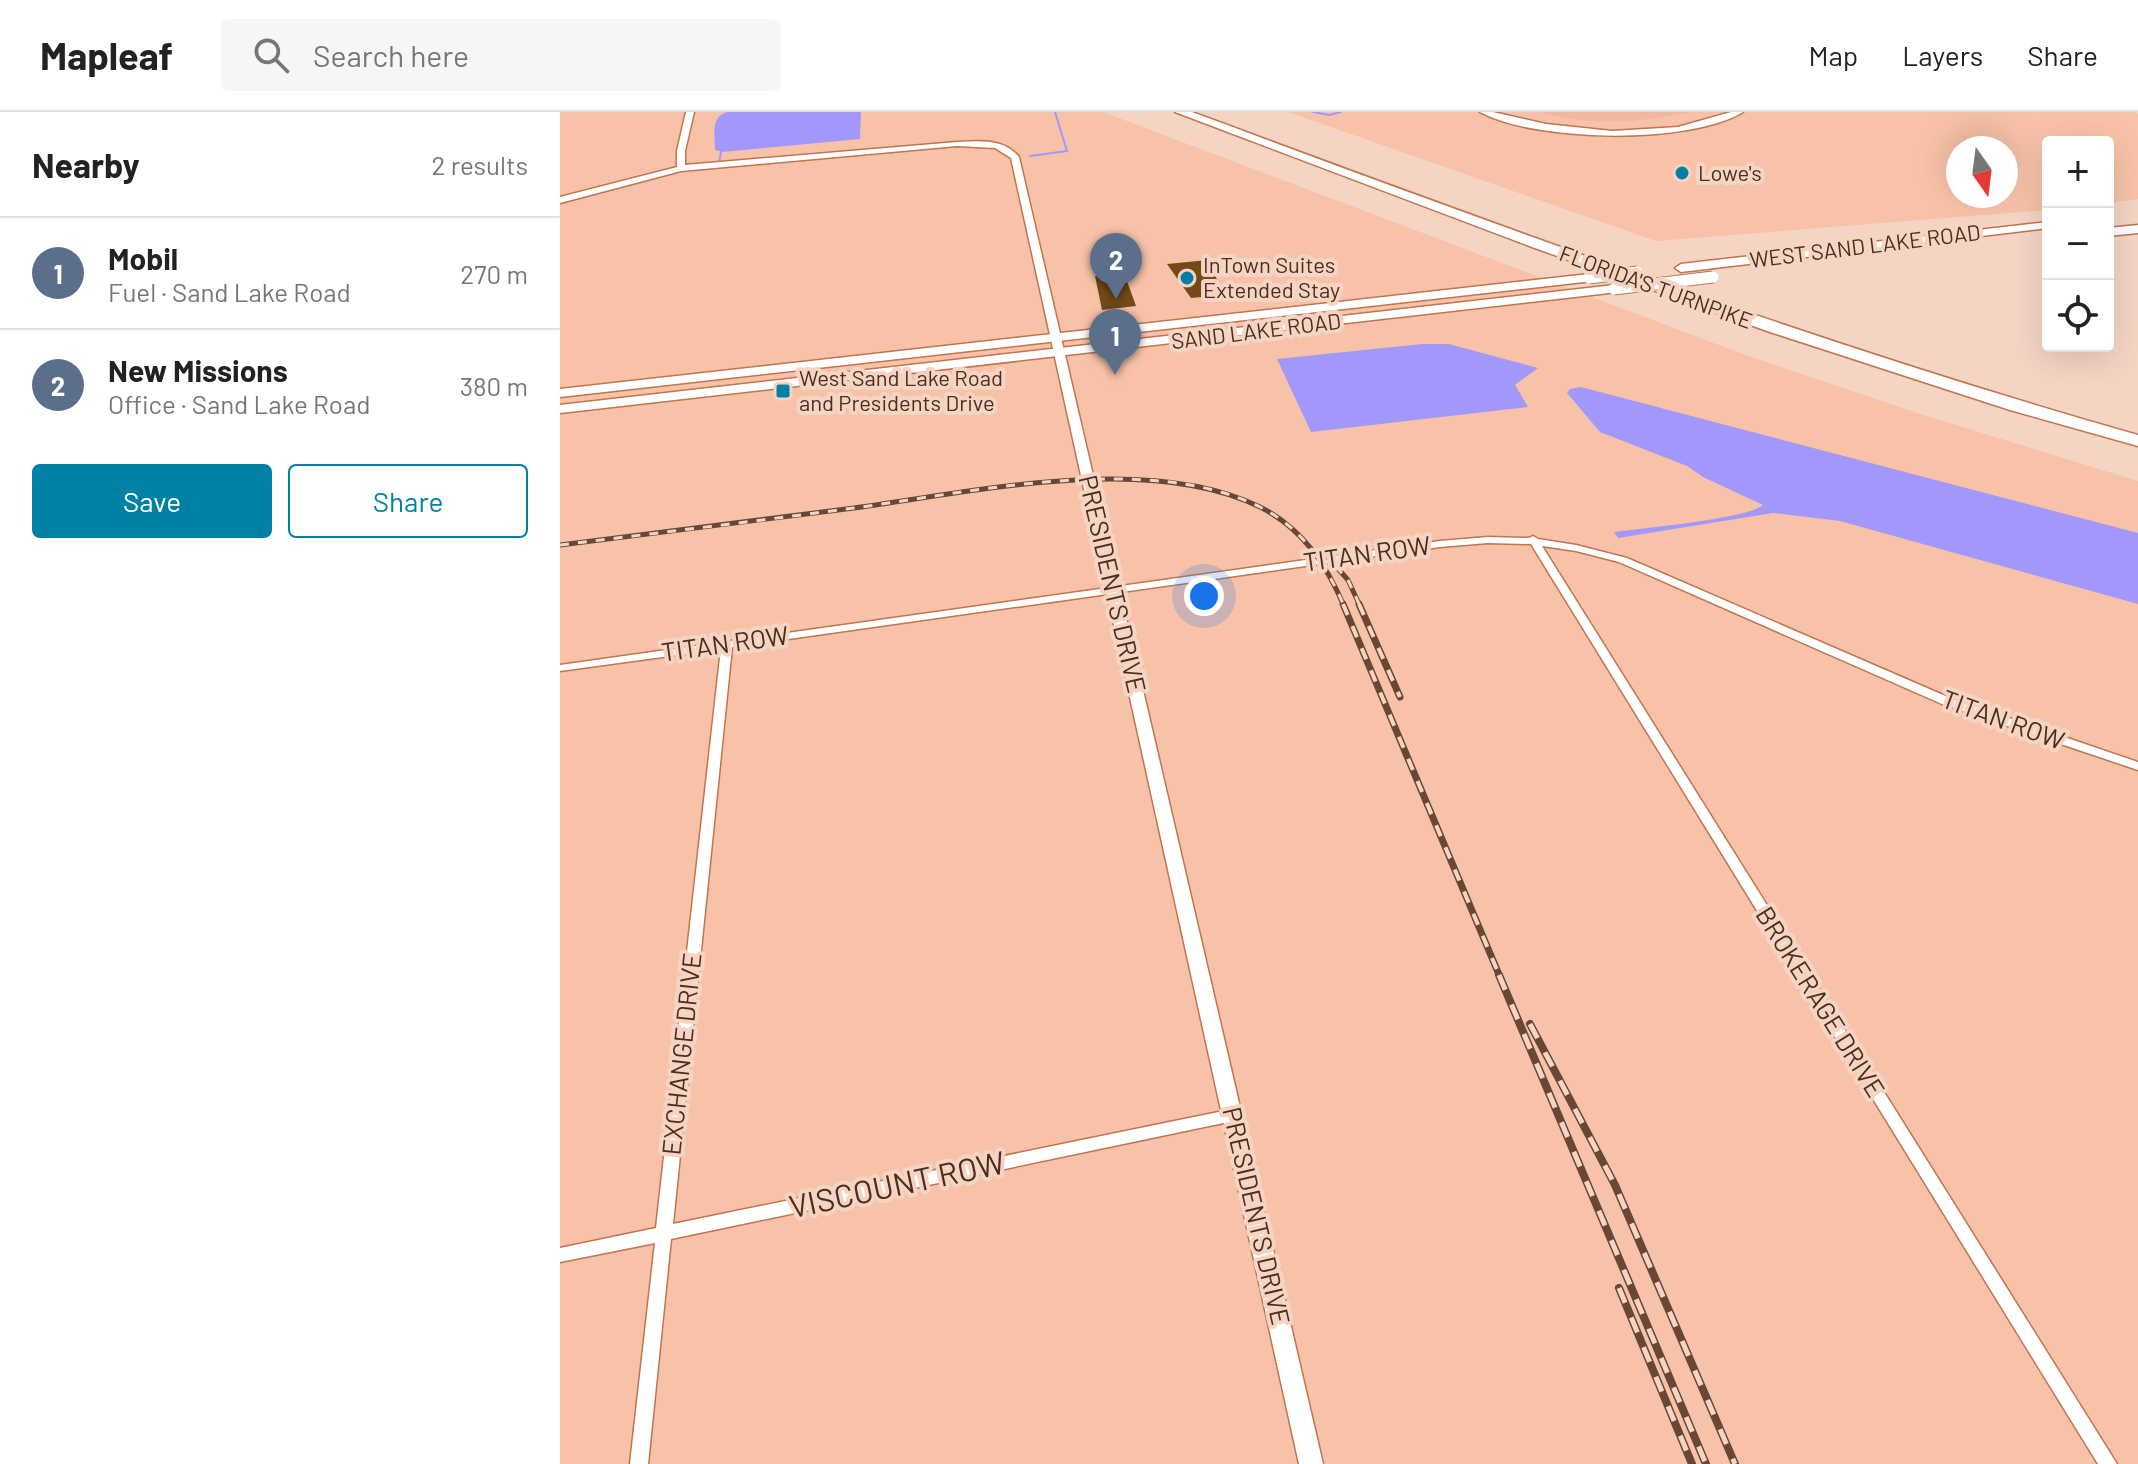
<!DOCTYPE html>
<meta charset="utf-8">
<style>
:root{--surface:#fff;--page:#f6f6f6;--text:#222;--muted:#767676;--line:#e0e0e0;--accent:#0080a5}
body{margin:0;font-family:Barlow,sans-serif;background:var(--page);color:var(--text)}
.controls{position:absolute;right:24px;top:24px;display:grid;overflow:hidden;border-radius:8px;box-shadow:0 8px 32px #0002}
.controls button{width:72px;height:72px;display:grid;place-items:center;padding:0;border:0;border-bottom:2px solid var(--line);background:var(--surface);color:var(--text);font:40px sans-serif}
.compass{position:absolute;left:1386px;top:24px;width:72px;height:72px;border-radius:50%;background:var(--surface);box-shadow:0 8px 32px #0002;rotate:166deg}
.you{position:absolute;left:644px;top:484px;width:28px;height:28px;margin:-20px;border:6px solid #fff;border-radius:50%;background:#1a73e8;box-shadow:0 0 0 12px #1a73e833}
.badge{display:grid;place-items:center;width:52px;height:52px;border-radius:50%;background:var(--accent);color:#fff;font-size:26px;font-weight:700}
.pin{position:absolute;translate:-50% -66px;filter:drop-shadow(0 2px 4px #0008)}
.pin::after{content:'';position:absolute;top:42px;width:28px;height:24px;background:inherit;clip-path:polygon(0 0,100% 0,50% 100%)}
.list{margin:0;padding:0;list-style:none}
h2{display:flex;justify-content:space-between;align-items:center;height:104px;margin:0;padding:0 32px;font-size:34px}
h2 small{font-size:26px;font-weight:400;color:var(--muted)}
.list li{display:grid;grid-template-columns:52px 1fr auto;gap:24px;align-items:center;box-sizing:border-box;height:112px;padding:0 32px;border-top:2px solid var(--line)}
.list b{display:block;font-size:30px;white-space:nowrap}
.list p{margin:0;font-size:26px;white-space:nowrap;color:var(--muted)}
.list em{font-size:26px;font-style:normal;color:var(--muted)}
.actions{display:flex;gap:16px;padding:24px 32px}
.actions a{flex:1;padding:18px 0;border:2px solid var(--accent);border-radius:8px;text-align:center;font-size:28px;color:var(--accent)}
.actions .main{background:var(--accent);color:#fff}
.icon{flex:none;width:44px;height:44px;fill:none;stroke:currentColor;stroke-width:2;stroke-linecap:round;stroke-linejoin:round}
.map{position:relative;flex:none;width:1578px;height:1352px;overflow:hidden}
header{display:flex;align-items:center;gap:48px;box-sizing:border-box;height:112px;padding:0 40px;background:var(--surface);border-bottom:2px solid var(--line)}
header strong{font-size:38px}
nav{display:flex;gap:44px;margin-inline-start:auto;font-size:28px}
.search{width:560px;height:72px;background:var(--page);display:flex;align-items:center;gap:20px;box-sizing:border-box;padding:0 28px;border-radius:8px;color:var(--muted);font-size:30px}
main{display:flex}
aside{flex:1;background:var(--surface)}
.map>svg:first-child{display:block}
.built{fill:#f7c2a8;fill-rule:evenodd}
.green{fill:#f2b89c}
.water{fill:#a298fb}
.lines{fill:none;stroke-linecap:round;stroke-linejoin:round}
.stream{stroke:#a298fb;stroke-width:2}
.building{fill:#734a18}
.minor-casing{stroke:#bf754f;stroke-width:3}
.tertiary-casing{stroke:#bf754f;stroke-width:3}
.primary-casing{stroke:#bf754f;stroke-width:3}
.motorway-casing{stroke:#bf754f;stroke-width:3}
.minor{fill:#fff;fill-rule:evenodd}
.tertiary{fill:#fff;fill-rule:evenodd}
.primary{fill:#fff;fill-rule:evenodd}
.motorway{fill:#fff;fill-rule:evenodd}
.rail-far2-casing{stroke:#684737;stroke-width:5}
.rail-far1-casing{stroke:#684737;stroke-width:7}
.rail-casing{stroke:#684737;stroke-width:8}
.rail-far2{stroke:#f5d4c4;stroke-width:3;stroke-dasharray:9;stroke-linecap:butt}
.rail-far1{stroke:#f5d4c4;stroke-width:4;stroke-dasharray:12;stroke-linecap:butt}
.rail{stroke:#f5d4c4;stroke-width:5;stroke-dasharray:16;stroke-linecap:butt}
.primary-bridge-casing{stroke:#bf754f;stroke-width:13;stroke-linecap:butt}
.primary-bridge{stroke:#fff;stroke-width:11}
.poi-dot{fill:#0080a5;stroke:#f5d4c4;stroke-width:3}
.labels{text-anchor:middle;stroke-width:8;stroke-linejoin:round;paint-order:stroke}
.far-poi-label{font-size:22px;fill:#4d2d1d;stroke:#f5d4c4;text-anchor:start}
.far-street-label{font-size:22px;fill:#4d2d1d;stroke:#f5d4c4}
.street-label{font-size:26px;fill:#4d2d1d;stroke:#f5d4c4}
.near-street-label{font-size:32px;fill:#4d2d1d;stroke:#f5d4c4}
</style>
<header>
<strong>Mapleaf</strong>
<div class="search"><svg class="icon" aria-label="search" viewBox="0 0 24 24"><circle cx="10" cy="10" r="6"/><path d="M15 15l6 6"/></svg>Search here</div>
<nav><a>Map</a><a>Layers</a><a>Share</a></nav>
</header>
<main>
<aside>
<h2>Nearby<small>2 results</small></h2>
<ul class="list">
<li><span class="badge" style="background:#5c6f8a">1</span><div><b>Mobil</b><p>Fuel · Sand Lake Road</p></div><em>270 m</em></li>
<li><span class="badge" style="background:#5c6f8a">2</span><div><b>New Missions</b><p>Office · Sand Lake Road</p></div><em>380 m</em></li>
</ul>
<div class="actions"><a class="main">Save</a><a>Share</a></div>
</aside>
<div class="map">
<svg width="1578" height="1352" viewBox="0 0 1578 1352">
<rect width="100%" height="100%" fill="#f5d4c4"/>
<path class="built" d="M 0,0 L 543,0 L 1180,241 L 1360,302 L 1578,369 L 1578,1352 L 0,1352 Z
M 728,0 L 1575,0 L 1578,2 L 1578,87 L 1548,91 L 1548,30 L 1488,30 L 1488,98 L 1096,129 ZM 1398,36 L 1446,36 L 1446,84 L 1398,84 Z"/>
<path class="green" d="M 979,0 L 1132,0 C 1080,10 1032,15 979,0 Z"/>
<path class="water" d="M 167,0 L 301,0 L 300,27 L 162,40 L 155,38 C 155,23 150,5 167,0 Z
M 862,232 L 889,232 L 978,256 L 955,273 L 968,295 L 751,320 L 717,247 Z
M 1021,275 L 1578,421 L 1578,492 L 1280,409 L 1213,401 L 1058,426 L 1054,420 C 1082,416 1187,407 1203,393 L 1143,365 L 1127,354 L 1040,320 L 1007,281 L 1010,277 Z"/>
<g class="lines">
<path class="stream" d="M 753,0 L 769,3 L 781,0
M 470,44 L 507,39 L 495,0
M 159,51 L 161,40"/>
</g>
<path class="building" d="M 648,148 L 664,183 L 631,186 L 607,152 Z
M 549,162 L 552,170 L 567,169 L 576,194 L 542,198 L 535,164 Z"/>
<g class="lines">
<defs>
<path id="minor" d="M 973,424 L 978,427 L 1016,433 L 1067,446 L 1390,586 L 1578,650 L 1578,658 L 1382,592 L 1059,450 L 1016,439 L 982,434 L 1557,1352 L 1538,1352 L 971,432 L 928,431 L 880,435 L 172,535 L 113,1112 L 673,997 L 678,999 L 680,1003 L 678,1007 L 673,1009 L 111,1127 L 88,1352 L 70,1352 L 95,1131 L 0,1150 L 0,1136 L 96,1116 L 161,537 L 0,559 L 0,553 L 880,429 L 928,425 L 969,426 Z"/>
<path id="tertiary" d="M 126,0 L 134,0 L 125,39 L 125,53 L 397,30 C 419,29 444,26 459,45 L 763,1352 L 739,1352 L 451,46 L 435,36 L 397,34 L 121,59 L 0,91 L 0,85 L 117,55 L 117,39 Z
M 920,0 L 933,0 L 986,12 L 1052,19 L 1118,15 L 1171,0 L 1183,0 C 1129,33 975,30 920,0 Z"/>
<path id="primary" d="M 1488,110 L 1488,116 L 1121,160 L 1115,156 L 1121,152 Z
M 1578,113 L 1578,121 L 1548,124 L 1548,116 Z
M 1029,162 L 1035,166 L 1033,169 L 0,285 L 0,277 Z
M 1054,173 L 1058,174 L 1058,180 L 0,301 L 0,293 Z"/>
<path id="motorway" d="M 615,0 L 632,0 C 945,116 1257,232 1578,323 L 1578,334 L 1450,298 L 1210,220 L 972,135 Z"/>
</defs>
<use href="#minor" class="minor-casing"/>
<use href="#tertiary" class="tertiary-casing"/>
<use href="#primary" class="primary-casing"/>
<use href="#motorway" class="motorway-casing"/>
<use href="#minor" class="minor"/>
<use href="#tertiary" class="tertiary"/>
<use href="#primary" class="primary"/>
<use href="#motorway" class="motorway"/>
<defs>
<path id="rail-far2" d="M 0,433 C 98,421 196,409 294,396 C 413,380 589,340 700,395 C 742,416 766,452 784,494
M 764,441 L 788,468 L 800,494"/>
<path id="rail-far1" d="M 783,492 L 940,865
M 799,492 L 840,585"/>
<path id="rail" d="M 939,863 L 1146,1352
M 970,912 L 1055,1073 L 1175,1352
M 1059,1176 L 1132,1352"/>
</defs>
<use href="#rail-far2" class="rail-far2-casing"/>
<use href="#rail-far1" class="rail-far1-casing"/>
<use href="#rail" class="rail-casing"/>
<use href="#rail-far2" class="rail-far2"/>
<use href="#rail-far1" class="rail-far1"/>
<use href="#rail" class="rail"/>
<defs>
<path id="primary-bridge" d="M 1029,166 L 1077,160
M 1054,177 L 1153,165"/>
</defs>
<use href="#primary-bridge" class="primary-bridge-casing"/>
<use href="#primary-bridge" class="primary-bridge"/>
</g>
<g class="poi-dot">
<circle cx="1122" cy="61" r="8"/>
<circle cx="627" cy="166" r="8"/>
<rect x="215" y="271" width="16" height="16" rx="4"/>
</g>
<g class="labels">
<g class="far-poi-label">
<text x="1138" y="69">Lowe's</text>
<text x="643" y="161">InTown Suites<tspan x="643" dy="25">Extended Stay</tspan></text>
<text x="239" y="274">West Sand Lake Road<tspan x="239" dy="25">and Presidents Drive</tspan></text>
</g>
<g class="far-street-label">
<text transform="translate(1305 134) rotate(-7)" y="8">WEST SAND LAKE ROAD</text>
<text transform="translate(1096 175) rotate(20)" y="8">FLORIDA'S TURNPIKE</text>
<text transform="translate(696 219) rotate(-7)" y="8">SAND LAKE ROAD</text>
</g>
<g class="street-label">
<text transform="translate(807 442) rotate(-8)" y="9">TITAN ROW</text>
<text transform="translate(552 472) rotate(77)" y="9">PRESIDENTS DRIVE</text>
<text transform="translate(165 532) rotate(-8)" y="9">TITAN ROW</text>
<text transform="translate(1443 608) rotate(20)" y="9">TITAN ROW</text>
<text transform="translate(1260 890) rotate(58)" y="9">BROKERAGE DRIVE</text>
<text transform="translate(122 942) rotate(-84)" y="9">EXCHANGE DRIVE</text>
<text transform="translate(696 1104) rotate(77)" y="9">PRESIDENTS DRIVE</text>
</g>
<g class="near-street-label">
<text transform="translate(337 1073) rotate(-12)" y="11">VISCOUNT ROW</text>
</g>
</g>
</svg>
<div class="controls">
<button>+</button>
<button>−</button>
<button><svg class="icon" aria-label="locate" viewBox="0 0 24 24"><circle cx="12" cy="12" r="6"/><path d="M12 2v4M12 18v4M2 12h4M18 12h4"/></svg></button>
</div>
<svg class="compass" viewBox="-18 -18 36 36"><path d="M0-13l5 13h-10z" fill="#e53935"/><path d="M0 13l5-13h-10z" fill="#767676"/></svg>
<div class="you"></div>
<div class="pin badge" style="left:555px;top:263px;background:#5c6f8a">1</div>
<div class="pin badge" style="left:556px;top:187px;background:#5c6f8a">2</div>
</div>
</main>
